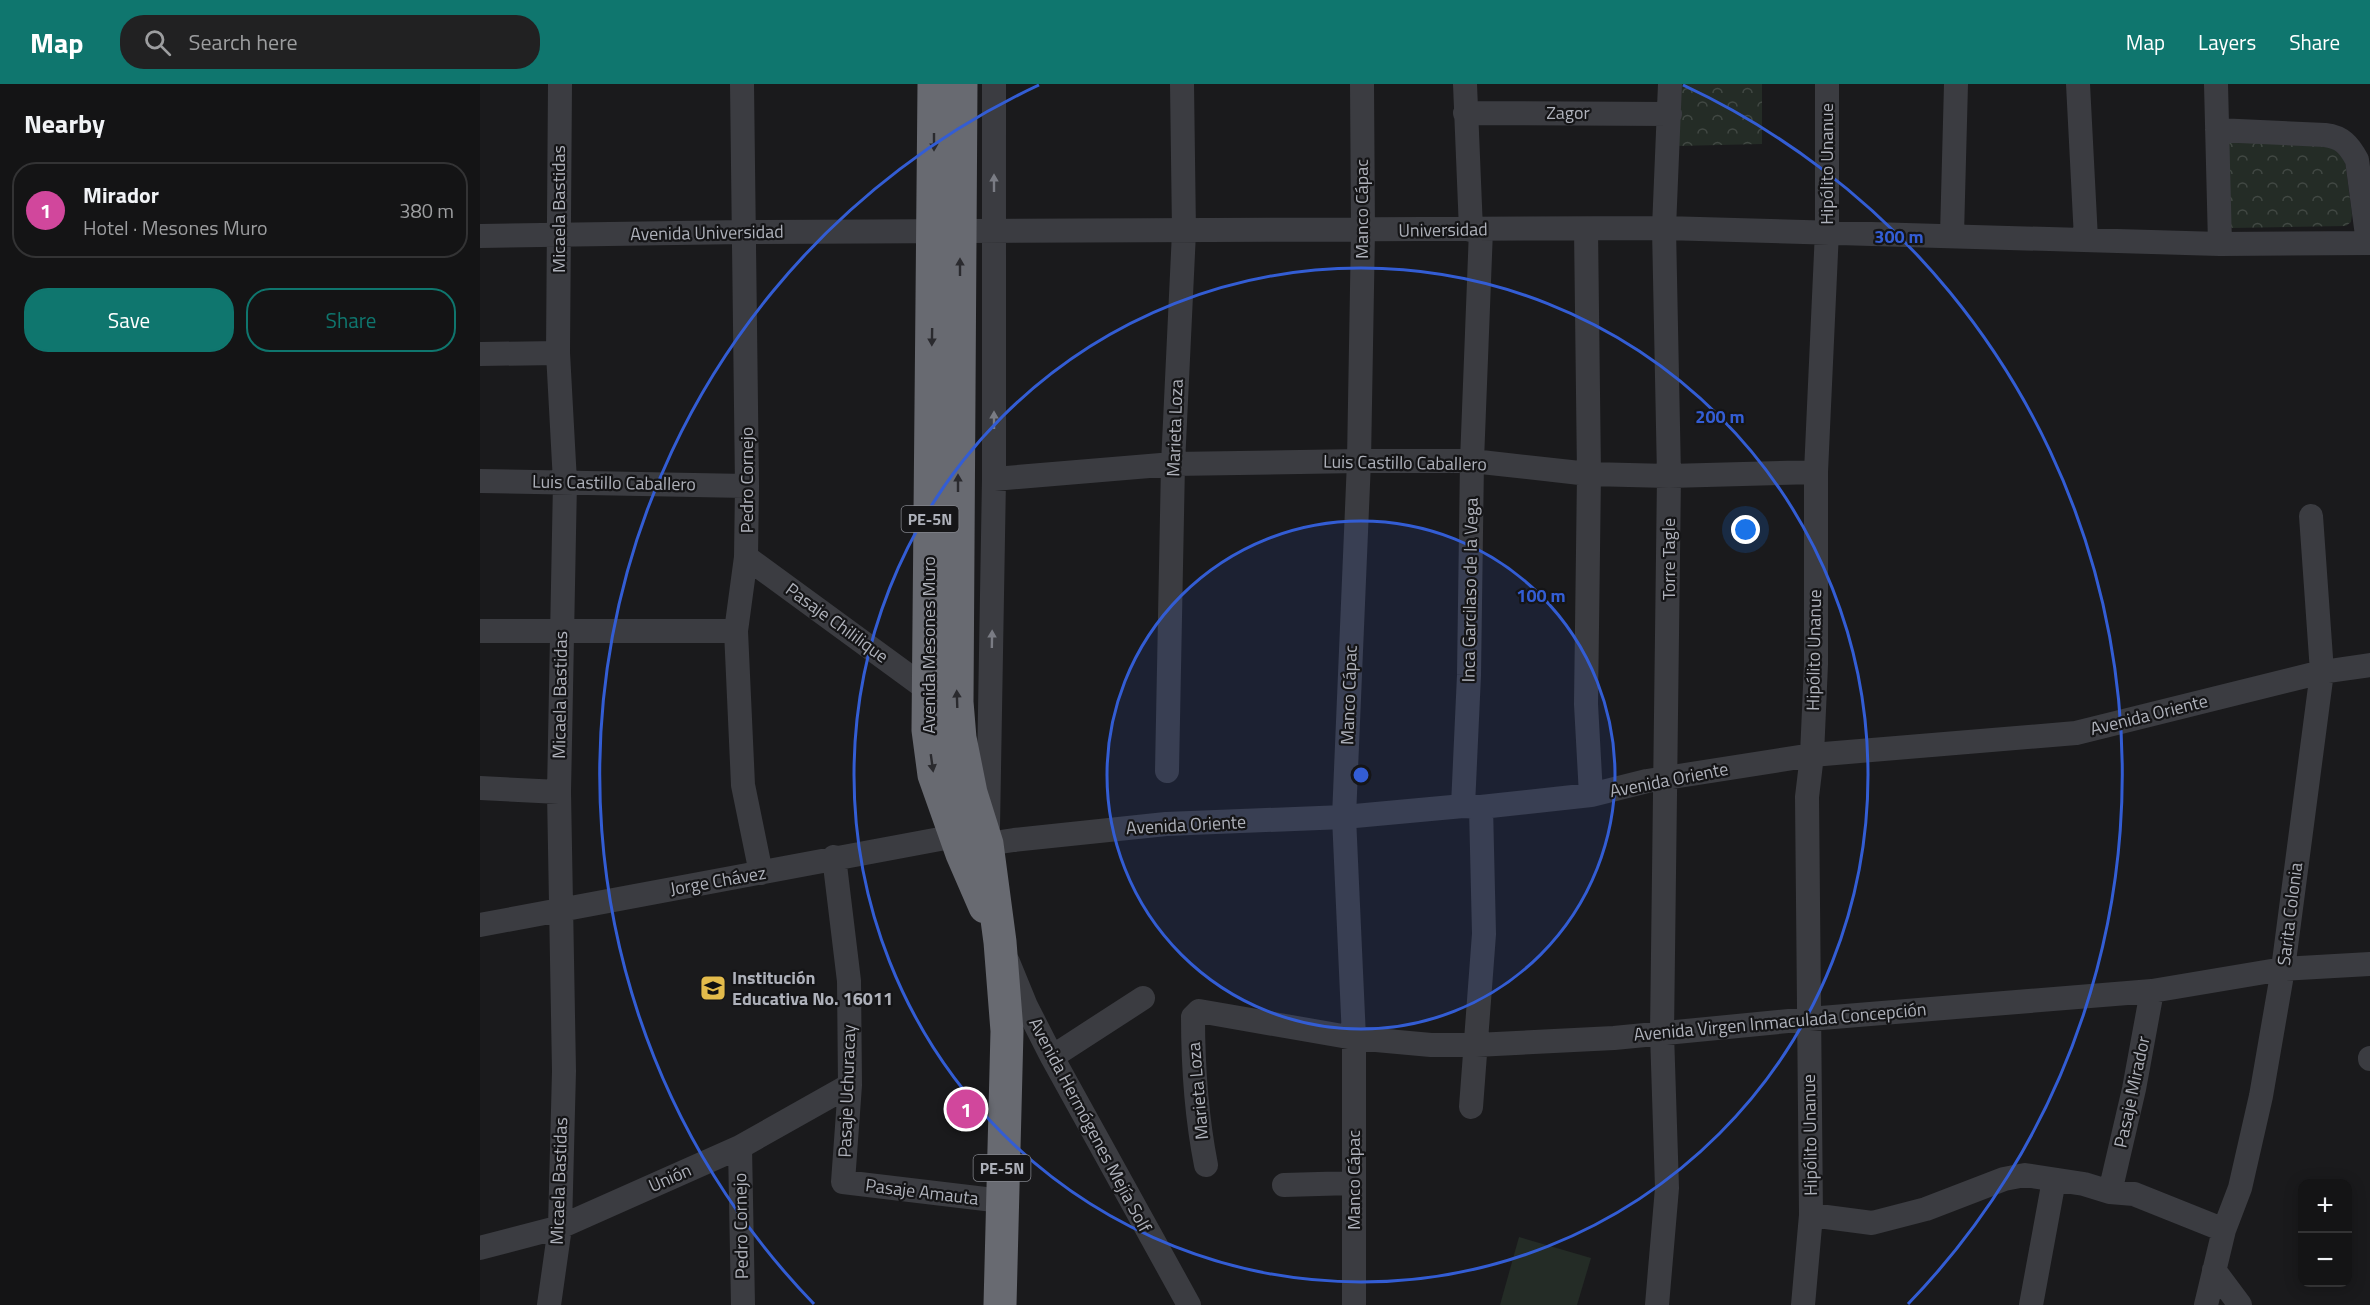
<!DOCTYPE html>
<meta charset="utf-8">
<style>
:root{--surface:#141415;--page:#212122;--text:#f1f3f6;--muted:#9d9ea0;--line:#333334;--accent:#0f766e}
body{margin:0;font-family:"Titillium Web",sans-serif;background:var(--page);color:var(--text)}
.controls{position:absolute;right:18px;bottom:18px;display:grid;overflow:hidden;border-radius:12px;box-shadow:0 3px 15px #0003}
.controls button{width:54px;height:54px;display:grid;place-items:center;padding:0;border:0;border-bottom:2px solid var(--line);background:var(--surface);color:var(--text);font:30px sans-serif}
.you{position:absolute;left:1266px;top:446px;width:21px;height:21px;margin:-15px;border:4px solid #fff;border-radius:50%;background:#1a73e8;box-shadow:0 0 0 9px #1a73e833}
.badge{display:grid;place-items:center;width:39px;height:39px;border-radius:50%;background:var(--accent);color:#fff;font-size:20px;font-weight:700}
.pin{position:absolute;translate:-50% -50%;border:3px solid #fff;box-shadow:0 2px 6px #0006}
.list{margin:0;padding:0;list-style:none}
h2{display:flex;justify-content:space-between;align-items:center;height:78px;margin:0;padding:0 24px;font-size:26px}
h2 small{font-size:20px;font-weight:400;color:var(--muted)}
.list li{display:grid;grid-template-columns:39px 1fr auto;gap:18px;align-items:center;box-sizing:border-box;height:96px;margin:0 12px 12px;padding:0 12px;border:2px solid var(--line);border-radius:24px}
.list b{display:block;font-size:22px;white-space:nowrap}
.list p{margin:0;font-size:20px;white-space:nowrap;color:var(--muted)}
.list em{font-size:20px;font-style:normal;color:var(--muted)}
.actions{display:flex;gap:12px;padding:18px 24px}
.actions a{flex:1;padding:14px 0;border:2px solid var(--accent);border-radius:24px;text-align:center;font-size:21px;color:var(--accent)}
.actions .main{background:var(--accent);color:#fff}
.icon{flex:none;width:33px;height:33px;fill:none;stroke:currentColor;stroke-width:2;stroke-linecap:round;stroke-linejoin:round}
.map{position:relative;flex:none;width:1890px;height:1221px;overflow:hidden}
header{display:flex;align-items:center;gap:36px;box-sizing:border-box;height:84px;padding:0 30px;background:var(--accent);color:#fff}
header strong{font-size:28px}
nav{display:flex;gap:33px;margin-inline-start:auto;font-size:21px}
.search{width:420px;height:54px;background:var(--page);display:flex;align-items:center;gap:15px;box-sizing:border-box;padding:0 21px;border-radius:24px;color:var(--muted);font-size:22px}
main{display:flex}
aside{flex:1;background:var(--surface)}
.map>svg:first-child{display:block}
.green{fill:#242c26}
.forest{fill:url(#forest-crowns)}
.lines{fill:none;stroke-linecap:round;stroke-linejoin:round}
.minor{stroke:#3b3c41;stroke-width:24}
.highway{stroke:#686a71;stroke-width:33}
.oneway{fill:#2a2a2e}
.oneway2{fill:#7a7c84}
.ring{fill:none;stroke:#335dd4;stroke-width:3}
.labels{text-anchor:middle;stroke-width:4.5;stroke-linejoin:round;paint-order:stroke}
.shield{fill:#151517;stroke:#808289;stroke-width:1.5}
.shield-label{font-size:16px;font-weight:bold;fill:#aeb1ba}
.street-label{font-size:18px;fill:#aeb1ba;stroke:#151517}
.poi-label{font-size:18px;font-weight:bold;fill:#aeb1ba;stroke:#151517;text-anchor:start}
.centre{fill:#335dd4;stroke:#151517;stroke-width:3}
.ring-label{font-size:18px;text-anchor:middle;font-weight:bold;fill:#335dd4;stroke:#151517;stroke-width:4.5;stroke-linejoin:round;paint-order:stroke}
</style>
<header>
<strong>Map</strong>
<div class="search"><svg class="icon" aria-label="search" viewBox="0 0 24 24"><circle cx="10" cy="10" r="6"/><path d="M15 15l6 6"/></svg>Search here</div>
<nav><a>Map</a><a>Layers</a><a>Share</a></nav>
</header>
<main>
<aside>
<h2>Nearby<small></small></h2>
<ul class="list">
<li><span class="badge" style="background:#d1479c">1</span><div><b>Mirador</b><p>Hotel · Mesones Muro</p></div><em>380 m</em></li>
</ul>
<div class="actions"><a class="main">Save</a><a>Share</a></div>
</aside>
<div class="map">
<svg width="1890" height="1221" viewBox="0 0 1890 1221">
<defs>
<pattern id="forest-crowns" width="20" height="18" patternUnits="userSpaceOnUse" patternTransform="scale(1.5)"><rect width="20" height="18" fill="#242c26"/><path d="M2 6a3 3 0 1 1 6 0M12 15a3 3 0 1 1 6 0" fill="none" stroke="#414843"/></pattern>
</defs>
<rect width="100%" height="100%" fill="#1a1a1c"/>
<path class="green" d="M 1039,1153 L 1111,1174 L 1097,1221 L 1020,1221 Z"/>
<path class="forest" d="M 1197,0 L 1282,0 L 1282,60 L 1197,62 Z
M 1751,55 L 1854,60 L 1864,69 L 1872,131 L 1871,138 L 1866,142 L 1752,144 L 1747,140 L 1742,67 Z"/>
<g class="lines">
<path class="minor" d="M 262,0 L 267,402 L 266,473 L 256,547 L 263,701 L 281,789
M 985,0 L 991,146
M 1598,0 L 1606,155
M 1736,0 L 1740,160
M 985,29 L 1190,30
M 1737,46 L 1845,51 C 1862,53 1869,61 1877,76 L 1888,159
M 1106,145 L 1109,390 L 1106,620 L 1111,711
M 1472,151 L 1476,0
M 0,152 L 264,148 L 1184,144 L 1740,160 L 1890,159
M 0,270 L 78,269
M 514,395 L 693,380 L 879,377 L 992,377 L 1109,390 L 1189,392 L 1336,388
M 0,397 L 267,402
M 266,473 L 448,606
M 0,547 L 256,547
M 687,687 L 693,380 L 704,148 L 702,0
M 0,704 L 79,708
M 983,722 L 989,591 L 992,377 L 1001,146
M 508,743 L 514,395 L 514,0
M 493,766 L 507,760 L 534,756 L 686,740 L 864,733 L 983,722 L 1001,723 L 1111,711 L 1167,697 L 1332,671 L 1596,649 L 1842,588 L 1890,581
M 354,773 L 369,897 L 370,1001 L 363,1098 L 522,1117
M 0,841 L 476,752
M 528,878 L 546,922 L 572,973 L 709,1221
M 572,973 L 663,914
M 1890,975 L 1890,974
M 991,1023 L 1004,850 L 1001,723
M 260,1063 L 263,1221
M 726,1081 C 716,1030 713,984 713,933 L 719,927 L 874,954 L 951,961 L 996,961 L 1134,954 L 1329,935 L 1672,907 L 1803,885 L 1890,880
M 804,1101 L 873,1099
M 1630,1108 L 1654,1005 L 1672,907
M 1331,1131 L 1392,1139 L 1446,1125 L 1524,1095 L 1545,1091 L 1604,1100 L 1630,1108 L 1654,1110 L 1744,1146
M 0,1164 L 80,1143 L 260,1063 L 370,1001
M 1734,1186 L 1760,1221
M 69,1221 L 80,1143 L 84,987 L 79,708 L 85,398 L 78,269 L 80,0
M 874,1221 L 874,954 L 864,733 L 879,377 L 883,147 L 882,0
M 1177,1221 L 1187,1104 L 1182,949 L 1189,392 L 1184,144 L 1190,0
M 1323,1221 L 1331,1131 L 1327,713 L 1332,671 L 1336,580 L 1336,388 L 1347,147 L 1347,0
M 1551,1221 L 1574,1096
M 1726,1221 L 1744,1146 L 1760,1104 L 1781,1012 L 1803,885 L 1842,588 L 1831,432"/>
<path class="highway" d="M 454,0 L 448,646 L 454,691 L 482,770 L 505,823
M 481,0 L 477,618 L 480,654 L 491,709 L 507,760 L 520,858 L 527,947 L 520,1221"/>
</g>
<defs><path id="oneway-solid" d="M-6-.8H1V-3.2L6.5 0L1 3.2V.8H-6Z" transform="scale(1.5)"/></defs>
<g class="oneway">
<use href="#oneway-solid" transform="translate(454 58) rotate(90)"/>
<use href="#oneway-solid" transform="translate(480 183) rotate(-90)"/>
<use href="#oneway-solid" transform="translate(452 253) rotate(91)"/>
<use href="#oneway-solid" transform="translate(478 399) rotate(-90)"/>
<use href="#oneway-solid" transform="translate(477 615) rotate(-92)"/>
<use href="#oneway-solid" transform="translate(452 679) rotate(82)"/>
</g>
<g class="oneway2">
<use href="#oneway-solid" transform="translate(514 99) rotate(-90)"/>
<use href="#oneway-solid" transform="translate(514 336) rotate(-90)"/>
<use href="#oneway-solid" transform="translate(512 555) rotate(-89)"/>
</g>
<circle cx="881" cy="691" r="254" fill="#335dd4" fill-opacity=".12"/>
<g class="ring">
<circle cx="881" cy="691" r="254"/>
<circle cx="881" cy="691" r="507"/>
<path d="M334 1220A761 761 0 0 1 559 1M1203 1A761 761 0 0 1 1428 1220"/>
</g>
<defs>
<symbol id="school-square" viewBox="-11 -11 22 22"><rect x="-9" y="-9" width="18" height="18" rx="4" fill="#e3bb4b" stroke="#151517"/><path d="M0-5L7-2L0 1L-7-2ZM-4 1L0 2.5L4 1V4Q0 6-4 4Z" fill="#111"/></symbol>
</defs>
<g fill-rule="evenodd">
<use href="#school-square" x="218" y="889" width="30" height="30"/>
</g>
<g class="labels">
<g class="shield">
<rect x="421.5" y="422" width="57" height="26" rx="4.5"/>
<rect x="493.5" y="1071" width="57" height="26" rx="4.5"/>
</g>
<g class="shield-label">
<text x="450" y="441">PE-5N</text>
<text x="522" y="1090">PE-5N</text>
</g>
<g class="street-label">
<text x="1088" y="35">Zagor</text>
<text transform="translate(1347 80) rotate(-90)" y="6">Hipólito Unanue</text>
<text transform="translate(79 125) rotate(-90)" y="6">Micaela Bastidas</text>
<text transform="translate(882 125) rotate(-90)" y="6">Manco Cápac</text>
<text transform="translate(963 146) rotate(-1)" y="6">Universidad</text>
<text transform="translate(227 149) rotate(-1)" y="6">Avenida Universidad</text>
<text transform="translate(695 344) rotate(-88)" y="6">Marieta Loza</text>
<text transform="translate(925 379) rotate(1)" y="6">Luis Castillo Caballero</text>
<text transform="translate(267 396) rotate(-90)" y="6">Pedro Cornejo</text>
<text transform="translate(134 399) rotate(1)" y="6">Luis Castillo Caballero</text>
<text transform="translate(1189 475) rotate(-90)" y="6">Torre Tagle</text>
<text transform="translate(990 506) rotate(-89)" y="6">Inca Garcilaso de la Vega</text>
<text transform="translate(357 539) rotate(36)" y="6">Pasaje Chililique</text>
<text transform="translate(449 561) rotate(-90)" y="6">Avenida Mesones Muro</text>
<text transform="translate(1334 566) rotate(-89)" y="6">Hipólito Unanue</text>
<text transform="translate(80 611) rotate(-89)" y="6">Micaela Bastidas</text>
<text transform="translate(869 611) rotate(-88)" y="6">Manco Cápac</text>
<text transform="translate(1669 631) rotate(-14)" y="6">Avenida Oriente</text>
<text transform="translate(1189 696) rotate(-11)" y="6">Avenida Oriente</text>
<text transform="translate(706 741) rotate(-3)" y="6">Avenida Oriente</text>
<text transform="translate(238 797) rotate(-10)" y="6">Jorge Chávez</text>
<text transform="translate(1810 830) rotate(-83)" y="6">Sarita Colonia</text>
<text transform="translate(1300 938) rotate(-5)" y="6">Avenida Virgen Inmaculada Concepción</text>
<text transform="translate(367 1007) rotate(-88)" y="6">Pasaje Uchuracay</text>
<text transform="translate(718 1007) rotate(-95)" y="6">Marieta Loza</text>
<text transform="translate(1652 1008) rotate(-78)" y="6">Pasaje Mirador</text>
<text transform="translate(610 1041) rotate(62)" y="6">Avenida Hermógenes Mejía Solf</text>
<text transform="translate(1330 1051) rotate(-91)" y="6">Hipólito Unanue</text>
<text transform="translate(190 1094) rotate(-24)" y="6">Unión</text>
<text transform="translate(874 1096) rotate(-90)" y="6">Manco Cápac</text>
<text transform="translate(79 1097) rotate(-88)" y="6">Micaela Bastidas</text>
<text transform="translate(442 1108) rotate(7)" y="6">Pasaje Amauta</text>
<text transform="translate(261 1142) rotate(-91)" y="6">Pedro Cornejo</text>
</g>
<g class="poi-label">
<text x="252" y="900">Institución<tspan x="252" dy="21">Educativa No. 16011</tspan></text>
</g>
</g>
<circle cx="881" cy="691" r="9" class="centre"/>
<g class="ring-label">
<text x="1419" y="159">300 m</text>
<text x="1240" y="339">200 m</text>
<text x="1061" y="518">100 m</text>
</g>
</svg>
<div class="controls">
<button>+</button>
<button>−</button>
</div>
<div class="you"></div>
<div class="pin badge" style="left:486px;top:1025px;background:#d1479c">1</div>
</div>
</main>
